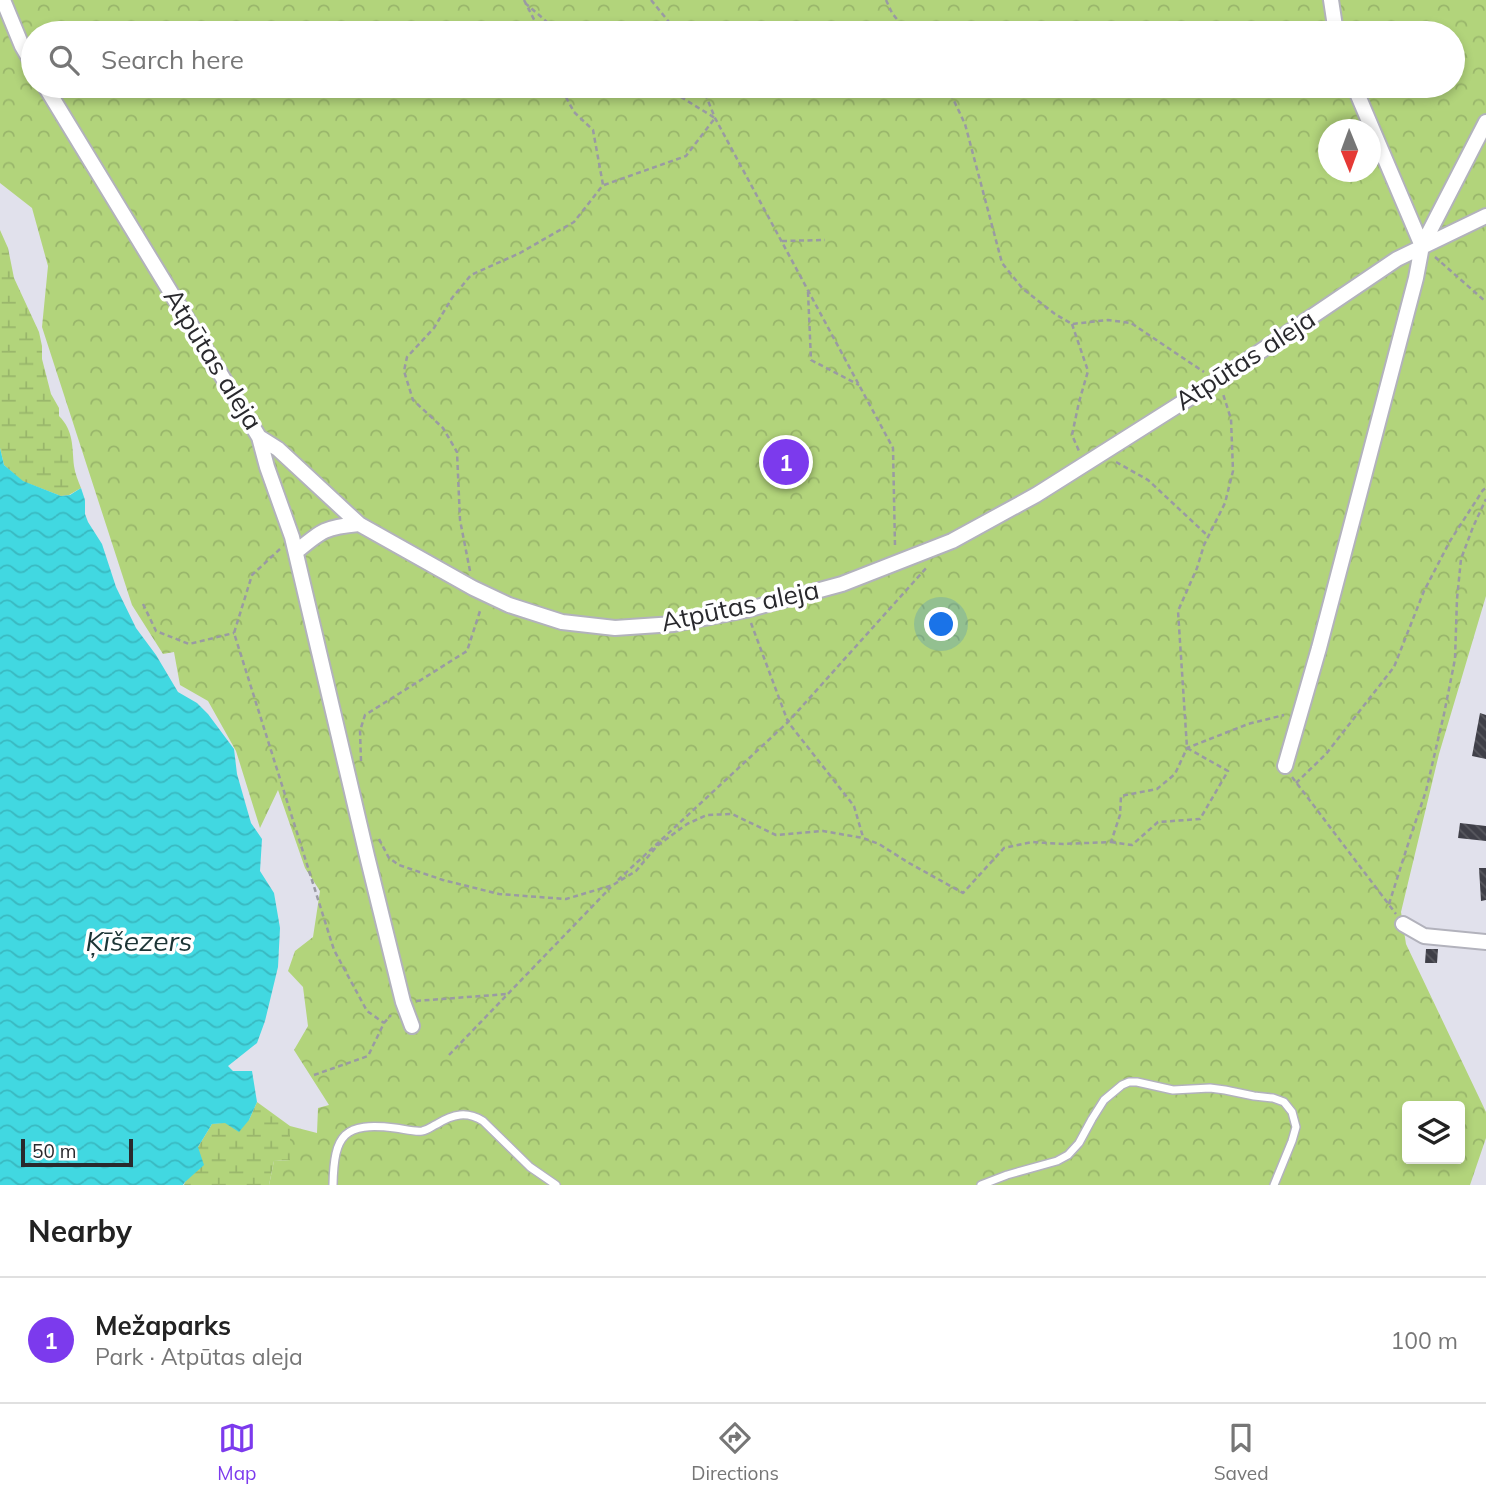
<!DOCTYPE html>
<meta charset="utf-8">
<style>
:root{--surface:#fff;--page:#f6f6f6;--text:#222;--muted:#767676;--line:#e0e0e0;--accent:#7c3aed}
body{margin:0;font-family:Mulish,sans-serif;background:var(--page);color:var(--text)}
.controls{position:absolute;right:21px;bottom:21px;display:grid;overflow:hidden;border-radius:7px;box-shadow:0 4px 10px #0003}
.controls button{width:63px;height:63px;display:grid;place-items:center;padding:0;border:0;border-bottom:2px solid var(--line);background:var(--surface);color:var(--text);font:35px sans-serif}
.compass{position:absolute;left:1318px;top:119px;width:63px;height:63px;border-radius:50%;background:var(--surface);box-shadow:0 4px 10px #0003;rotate:179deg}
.scale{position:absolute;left:21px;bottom:18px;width:112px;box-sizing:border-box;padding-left:7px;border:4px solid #29292d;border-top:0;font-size:19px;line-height:24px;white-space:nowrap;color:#29292d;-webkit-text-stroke:5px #fff;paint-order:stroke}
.you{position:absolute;left:942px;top:625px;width:24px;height:24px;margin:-18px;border:5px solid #fff;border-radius:50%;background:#1a73e8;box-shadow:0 0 0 10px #1a73e833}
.badge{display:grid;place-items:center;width:46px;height:46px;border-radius:50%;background:var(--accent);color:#fff;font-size:23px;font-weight:700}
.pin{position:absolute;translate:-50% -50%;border:4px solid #fff;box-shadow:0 2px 7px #0006}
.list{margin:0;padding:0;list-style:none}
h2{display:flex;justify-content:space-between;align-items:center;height:91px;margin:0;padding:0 28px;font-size:30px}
h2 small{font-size:23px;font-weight:400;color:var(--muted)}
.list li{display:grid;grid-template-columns:46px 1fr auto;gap:21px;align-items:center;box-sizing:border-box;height:126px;padding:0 28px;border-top:2px solid var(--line)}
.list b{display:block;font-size:26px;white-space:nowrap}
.list p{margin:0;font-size:23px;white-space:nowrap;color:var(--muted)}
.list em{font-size:23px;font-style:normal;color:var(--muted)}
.icon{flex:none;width:38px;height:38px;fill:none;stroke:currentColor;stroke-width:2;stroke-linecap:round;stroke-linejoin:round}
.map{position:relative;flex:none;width:1486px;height:1185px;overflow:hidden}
.search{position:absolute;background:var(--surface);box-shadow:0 4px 10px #0003;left:21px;right:21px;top:21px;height:77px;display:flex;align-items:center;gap:18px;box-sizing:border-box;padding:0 24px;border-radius:38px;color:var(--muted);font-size:26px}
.sheet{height:217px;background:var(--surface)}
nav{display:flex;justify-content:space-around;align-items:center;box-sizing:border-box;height:98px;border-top:2px solid var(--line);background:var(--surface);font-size:19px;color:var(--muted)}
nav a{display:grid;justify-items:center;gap:4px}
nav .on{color:var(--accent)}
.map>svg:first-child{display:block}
.wetland{fill:url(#wetland-marsh)}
.park{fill:url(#park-crowns);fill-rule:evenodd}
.water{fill:url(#water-waves)}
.building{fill:url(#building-back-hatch)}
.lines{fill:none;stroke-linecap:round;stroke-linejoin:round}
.service-casing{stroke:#b2b2bc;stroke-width:10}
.minor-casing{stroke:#b2b2bc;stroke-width:18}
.path{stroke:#9a9aa3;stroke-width:2.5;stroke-dasharray:5 3.5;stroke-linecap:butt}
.service{stroke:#fff;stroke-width:7}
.minor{stroke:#fff;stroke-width:14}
.labels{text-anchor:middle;stroke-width:7;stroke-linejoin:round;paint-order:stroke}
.street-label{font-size:26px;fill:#29292d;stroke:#fff}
.water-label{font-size:28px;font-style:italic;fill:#1b3435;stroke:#fff}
</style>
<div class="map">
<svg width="1486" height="1185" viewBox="0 0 1486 1185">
<defs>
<pattern id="wetland-marsh" width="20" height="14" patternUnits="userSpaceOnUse" patternTransform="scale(1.75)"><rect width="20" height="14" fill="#b2d47b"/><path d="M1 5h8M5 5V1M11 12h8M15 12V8" fill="none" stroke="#99b66b"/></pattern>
<pattern id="park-crowns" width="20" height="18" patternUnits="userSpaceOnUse" patternTransform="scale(1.75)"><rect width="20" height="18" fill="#b2d47b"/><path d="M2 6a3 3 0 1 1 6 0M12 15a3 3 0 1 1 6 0" fill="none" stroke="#99b66b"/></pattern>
<pattern id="water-waves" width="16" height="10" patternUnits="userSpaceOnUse" patternTransform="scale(1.75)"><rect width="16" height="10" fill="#41d8e1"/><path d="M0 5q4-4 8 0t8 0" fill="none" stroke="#39b9c1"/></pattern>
<pattern id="building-back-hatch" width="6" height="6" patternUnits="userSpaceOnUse" patternTransform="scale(1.75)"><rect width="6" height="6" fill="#3f3f48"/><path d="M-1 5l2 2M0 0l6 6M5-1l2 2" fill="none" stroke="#595960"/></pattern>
</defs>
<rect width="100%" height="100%" fill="#e1e1ec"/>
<path class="wetland" d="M 0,230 L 8,248 L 14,278 L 39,332 L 42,346 L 42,359 L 51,394 L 59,408 L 59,416 C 74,431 72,447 74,466 C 75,473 78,481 81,488 L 69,495 L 61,496 L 22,481 L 4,465 L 0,448 Z
M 257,1102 L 290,1126 L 290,1160 L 274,1161 L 269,1185 L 184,1185 L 198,1147 L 212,1124 L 249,1120 Z"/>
<path class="park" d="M 0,0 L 1486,0 L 1486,596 L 1439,754 L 1401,912 L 1406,944 L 1486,1112 L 1486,1138 L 1470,1185 L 269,1185 L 274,1161 L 290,1160 L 290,1126 L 317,1133 L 318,1108 L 329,1105 L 294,1050 L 308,1026 L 303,987 L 288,971 L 295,951 L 313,937 L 320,891 L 305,868 L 278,790 L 260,828 L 236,751 L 208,701 L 180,685 L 174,652 L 163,654 L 132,605 L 42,327 L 48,266 L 32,208 L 0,183 ZM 33,33 L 1453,33 L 1453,86 L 33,86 ZM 1328,130 L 1370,130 L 1370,172 L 1328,172 ZM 1407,1106 L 1460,1106 L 1460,1159 L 1407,1159 Z"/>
<path class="water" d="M 0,448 L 4,465 L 23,481 L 61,496 L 70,495 L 81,488 L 85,500 L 85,514 L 88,522 L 102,544 L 116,587 L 136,628 L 156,655 L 178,692 L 197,703 L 208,714 L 234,749 L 237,774 L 251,823 L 262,839 L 260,871 L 274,893 L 280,928 L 278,967 L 265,1021 L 257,1043 L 228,1066 L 233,1071 L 252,1071 L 257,1102 L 249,1120 L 239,1132 L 225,1123 L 212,1124 L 198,1147 L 204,1165 L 185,1182 L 183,1185 L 0,1185 Z"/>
<path class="building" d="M 1480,713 L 1486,715 L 1486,759 L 1472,756 Z
M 1460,823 L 1486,826 L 1486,841 L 1458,838 Z
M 1479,868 L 1486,868 L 1486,900 L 1481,901 Z
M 1426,949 L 1438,949 L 1437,963 L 1425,963 Z"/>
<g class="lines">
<defs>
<path id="service" d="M 333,1185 C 334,1134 344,1122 395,1128 C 404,1129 414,1132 422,1131 C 428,1130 432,1126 437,1124 C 453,1114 467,1111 483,1121 L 530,1167 L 556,1185
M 981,1185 L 1007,1175 L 1057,1161 L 1068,1155 L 1079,1143 L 1092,1119 L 1104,1100 L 1122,1085 L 1129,1082 L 1137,1082 L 1173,1090 L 1210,1088 L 1225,1090 L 1254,1096 L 1273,1098 L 1284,1102 L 1292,1112 L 1296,1127 L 1292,1141 L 1274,1185"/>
<path id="minor" d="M 3,0 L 22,46 L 33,65
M 1331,0 L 1336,33
M 45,86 L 259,437 L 278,449 L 359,524 L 473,588 L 509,605 L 562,622 L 615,628 L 674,624 L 746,610 L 842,584 L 952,541 L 1036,495 L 1101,454 L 1218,380 L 1397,259 L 1486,216
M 1354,86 L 1422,246
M 259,437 L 267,467 L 292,537 L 367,856 L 403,1002 L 412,1026
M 296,552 C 321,531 325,527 359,524
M 1285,766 L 1319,648 L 1416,278 L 1422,246 L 1486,122
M 1403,924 L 1424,936 L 1486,942"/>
</defs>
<use href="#service" class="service-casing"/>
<use href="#minor" class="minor-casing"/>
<path class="path" d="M 524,0 L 541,33
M 651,0 L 678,33
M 886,0 L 892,13 L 908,33
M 525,3 L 560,33
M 702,86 L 715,118 L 893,448 L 895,546
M 947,86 L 965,124 L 1002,263 L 1023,289 L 1055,314 L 1072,324 L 1108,320 L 1131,323 L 1204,372
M 604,185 L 686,156 L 715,118 L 663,86
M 782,241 L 825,240
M 1435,257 L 1486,302
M 808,292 L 811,360 L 859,385
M 1072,324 L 1088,371 L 1079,402 L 1072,435 L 1079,451
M 1116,462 L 1148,480 L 1208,536
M 280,549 L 252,575 L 234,633 L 334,950 L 367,1011 L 384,1023
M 470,571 L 460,520 L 457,452 L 443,428 L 413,400 L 404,371 L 407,357 L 434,328 L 452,298 L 471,275 L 520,253 L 574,222 L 603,185 L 593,130 L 574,112 L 560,86
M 143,604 L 156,631 L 189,644 L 234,633
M 751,623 L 788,722 L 854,806 L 863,837
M 361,761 L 360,731 L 365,715 L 467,651 L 480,611 L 479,608
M 1292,777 L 1396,914
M 1296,783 L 1326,754 L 1394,667 L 1424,591 L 1450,541 L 1483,490 L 1486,488
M 379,839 L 389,858 L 399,865 L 443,880 L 499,894 L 566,899 L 613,885 L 636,871 L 657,846 L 687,824 L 707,815 L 732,814 L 776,835 L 823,831 L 863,838 L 879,844 L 909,863 L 963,893 L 1004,848 L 1032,842 L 1063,844 L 1111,842 L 1120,815 L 1121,796 L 1157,789 L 1175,774 L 1187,748 L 1248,724 L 1284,715
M 1111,842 L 1132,845 L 1158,822 L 1200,819 L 1228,771 L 1187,748 L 1178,611 L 1197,568 L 1204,545 L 1225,503 L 1233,471 L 1231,419 L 1223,394
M 618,880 L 788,722 L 928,566
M 1389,904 L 1409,841 L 1426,791 L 1444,714 L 1455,659 L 1457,599 L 1461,559 L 1473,527 L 1486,499
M 416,1001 L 507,994
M 449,1055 L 611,887
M 314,1075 L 368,1056 L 384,1023 L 391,1015"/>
<use href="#service" class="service"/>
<use href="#minor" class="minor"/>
</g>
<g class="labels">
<g class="street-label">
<text transform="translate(213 359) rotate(58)" y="9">Atpūtas aleja</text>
<text transform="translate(1245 360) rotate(-33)" y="9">Atpūtas aleja</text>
<text transform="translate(740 606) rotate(-12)" y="9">Atpūtas aleja</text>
</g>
<g class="water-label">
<text x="139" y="951">Ķīšezers</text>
</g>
</g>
</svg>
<div class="controls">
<button><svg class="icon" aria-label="layers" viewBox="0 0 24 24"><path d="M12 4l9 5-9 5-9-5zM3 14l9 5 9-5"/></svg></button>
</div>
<svg class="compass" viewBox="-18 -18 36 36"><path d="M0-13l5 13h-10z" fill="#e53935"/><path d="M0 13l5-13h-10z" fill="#767676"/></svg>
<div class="scale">50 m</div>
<div class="you"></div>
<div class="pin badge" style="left:786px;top:462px">1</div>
<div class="search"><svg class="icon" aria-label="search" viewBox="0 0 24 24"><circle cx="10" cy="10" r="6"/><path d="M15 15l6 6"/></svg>Search here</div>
</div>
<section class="sheet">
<h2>Nearby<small></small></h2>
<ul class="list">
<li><span class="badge">1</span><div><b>Mežaparks</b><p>Park · Atpūtas aleja</p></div><em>100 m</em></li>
</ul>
</section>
<nav>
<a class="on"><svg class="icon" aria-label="map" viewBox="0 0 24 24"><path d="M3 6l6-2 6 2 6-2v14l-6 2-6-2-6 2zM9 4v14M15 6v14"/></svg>Map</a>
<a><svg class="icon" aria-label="directions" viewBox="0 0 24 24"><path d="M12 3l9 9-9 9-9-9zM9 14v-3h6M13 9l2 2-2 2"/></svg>Directions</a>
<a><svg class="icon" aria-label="saved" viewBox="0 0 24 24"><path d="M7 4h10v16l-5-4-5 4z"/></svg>Saved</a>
</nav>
